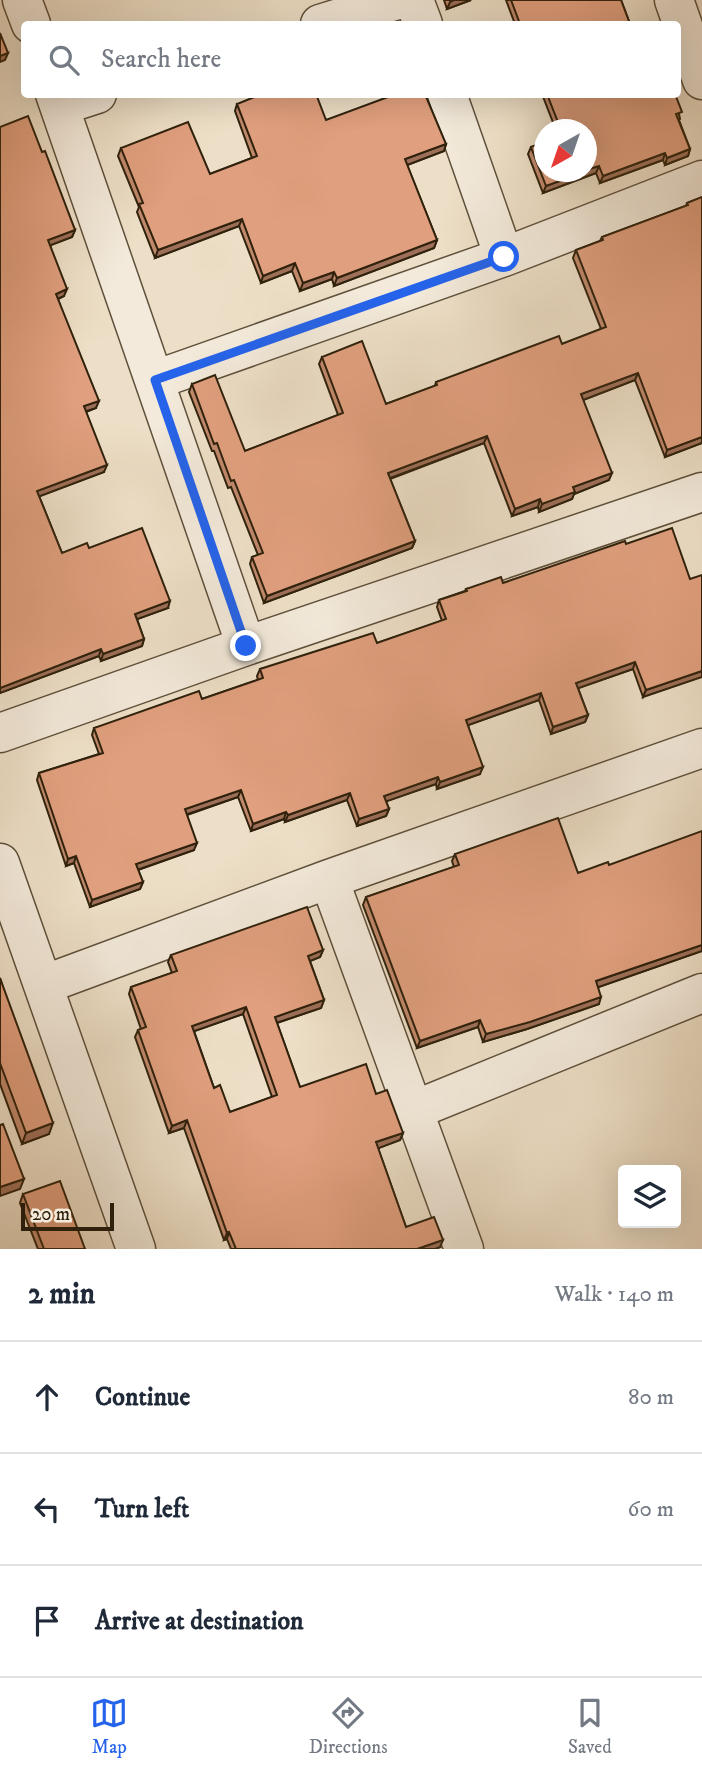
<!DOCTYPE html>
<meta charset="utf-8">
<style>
:root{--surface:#fff;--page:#f2f2f3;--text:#1f2937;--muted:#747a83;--line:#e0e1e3;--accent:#2563eb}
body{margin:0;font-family:"IM FELL DW Pica",serif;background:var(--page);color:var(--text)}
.controls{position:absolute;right:21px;bottom:21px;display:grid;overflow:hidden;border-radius:7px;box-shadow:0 7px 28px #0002}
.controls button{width:63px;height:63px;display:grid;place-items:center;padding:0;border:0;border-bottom:2px solid var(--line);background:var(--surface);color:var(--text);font:35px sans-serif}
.compass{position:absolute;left:534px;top:119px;width:63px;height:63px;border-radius:50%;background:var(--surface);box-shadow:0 7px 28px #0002;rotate:220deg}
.scale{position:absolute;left:21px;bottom:18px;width:93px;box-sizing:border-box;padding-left:7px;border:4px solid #2f210c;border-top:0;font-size:19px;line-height:24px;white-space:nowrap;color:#2f210c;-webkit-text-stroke:5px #f3eadb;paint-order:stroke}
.stop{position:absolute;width:21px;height:21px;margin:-16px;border:5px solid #2563eb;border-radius:50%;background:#fff}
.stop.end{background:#2563eb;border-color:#fff;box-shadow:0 2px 7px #0008}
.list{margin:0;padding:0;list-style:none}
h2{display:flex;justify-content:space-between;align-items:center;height:91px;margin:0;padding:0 28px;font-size:30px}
h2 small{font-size:23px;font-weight:400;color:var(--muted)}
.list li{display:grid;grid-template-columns:46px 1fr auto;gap:21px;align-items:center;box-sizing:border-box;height:112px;padding:0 28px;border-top:2px solid var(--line)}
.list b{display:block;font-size:26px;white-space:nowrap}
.list em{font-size:23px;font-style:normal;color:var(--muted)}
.icon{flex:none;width:38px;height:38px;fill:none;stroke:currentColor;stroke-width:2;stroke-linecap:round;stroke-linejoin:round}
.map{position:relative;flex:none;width:702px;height:1249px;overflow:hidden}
.search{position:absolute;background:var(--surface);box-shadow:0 7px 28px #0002;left:21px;right:21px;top:21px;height:77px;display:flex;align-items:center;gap:18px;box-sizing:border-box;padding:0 24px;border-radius:7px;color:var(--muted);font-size:26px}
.sheet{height:427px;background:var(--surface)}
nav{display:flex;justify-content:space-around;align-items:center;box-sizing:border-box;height:98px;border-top:2px solid var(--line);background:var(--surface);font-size:19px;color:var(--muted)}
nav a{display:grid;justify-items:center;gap:4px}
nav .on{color:var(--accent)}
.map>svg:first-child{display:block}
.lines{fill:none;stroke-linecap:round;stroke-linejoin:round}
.minor-casing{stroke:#5e503b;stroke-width:41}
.minor{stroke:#f3eadb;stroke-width:38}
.wall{fill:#c1896c;stroke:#2f210c;stroke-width:2;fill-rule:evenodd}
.shaded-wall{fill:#9d6f58;stroke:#2f210c;stroke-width:2}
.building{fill:#e09f7e;stroke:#2f210c;stroke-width:2;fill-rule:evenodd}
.route{stroke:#2563eb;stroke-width:9}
</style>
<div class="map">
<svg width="702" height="1249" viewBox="0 0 702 1249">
<rect width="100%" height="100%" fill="#eddfc7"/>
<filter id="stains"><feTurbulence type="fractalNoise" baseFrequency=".00286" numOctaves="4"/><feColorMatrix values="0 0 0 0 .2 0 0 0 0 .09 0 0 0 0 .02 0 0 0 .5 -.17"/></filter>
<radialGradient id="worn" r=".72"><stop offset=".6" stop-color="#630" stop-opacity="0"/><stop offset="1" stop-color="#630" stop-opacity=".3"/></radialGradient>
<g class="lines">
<defs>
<path id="minor" d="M 22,0 L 31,24
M 414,0 L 423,24
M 674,0 L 702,80
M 320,24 L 397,0
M 55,94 L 246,646
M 447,94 L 504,257
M 60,106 L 97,94
M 155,380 L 504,257 L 702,180
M 0,733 L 246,646 L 702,492
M 0,863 L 136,1249
M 329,879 L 464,1249
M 43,985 L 329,879 L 702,748
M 412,1111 L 702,993"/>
</defs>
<use href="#minor" class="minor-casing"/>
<use href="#minor" class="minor"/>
</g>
<path class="wall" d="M 444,0 L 471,0 L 447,9 Z
M 506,0 L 621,0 L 630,24 L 515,24 Z
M 542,94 L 675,94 L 680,119 L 679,120 L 690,149 L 688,156 L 665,165 L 663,160 L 600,183 L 596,173 L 543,193 L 528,154 L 531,147 L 586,130 L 556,130 Z
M 237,104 L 446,144 L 444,151 L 407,165 L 437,240 L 434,248 L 334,286 L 332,279 L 300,291 L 292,271 L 261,283 L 239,226 L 155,258 L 137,212 L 139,207 L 118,156 L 121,148 L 210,174 L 252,158 L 235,111 Z
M 42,152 L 75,230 L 72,237 L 50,245 L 64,296 L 58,299 L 96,408 L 86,412 L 104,472 L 39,496 L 62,553 L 89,548 L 168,608 L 137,619 L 144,639 L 142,646 L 101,661 L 99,656 L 0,693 Z
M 702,197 L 702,443 L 665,457 L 635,380 L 583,400 L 609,480 L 574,494 L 572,499 L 539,512 L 538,507 L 512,516 L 484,443 L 390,479 L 415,541 L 412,548 L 264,603 L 250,564 L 252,557 L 258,555 L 231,487 L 228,488 L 214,451 L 212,451 L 189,392 L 192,384 L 245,451 L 338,415 L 319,364 L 322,357 L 386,404 L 435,386 L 436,382 L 562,344 L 601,329 L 573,258 L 576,250 L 600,241 L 602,237 L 686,206 L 687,203 Z
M 626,544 L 690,579 L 643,697 L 633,669 L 578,688 L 588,715 L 585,722 L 551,734 L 539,700 L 468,725 L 480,774 L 437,789 L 436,784 L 386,801 L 389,809 L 386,816 L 357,826 L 347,800 L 285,822 L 284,819 L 251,831 L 238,797 L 187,815 L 194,850 L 138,870 L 143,882 L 140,889 L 90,907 L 74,863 L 66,866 L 37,780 L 39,773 L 99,754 L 92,735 L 94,728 L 202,699 L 258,680 L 257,676 L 260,669 L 377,643 L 442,621 L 437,607 L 439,600 L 465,591 L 466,589 L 503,583 Z
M 455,854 L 578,873 L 609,865 L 702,951 L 598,987 L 599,1004 L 527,1029 L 483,1042 L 478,1027 L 417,1048 L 363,905 L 366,897 L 454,867 L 452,861 Z
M 323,950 L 320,957 L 310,961 L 324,1000 L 321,1008 L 277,1023 L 300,1087 L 376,1094 L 403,1133 L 400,1140 L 378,1148 L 406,1227 L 440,1247 L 435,1249 L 231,1249 L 227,1239 L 224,1240 L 184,1128 L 169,1133 L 135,1037 L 138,1030 L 141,1029 L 129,994 L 131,987 L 172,973 L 168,962 L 171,955 ZM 243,1014 L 272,1097 L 230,1112 L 214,1088 L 194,1031 Z
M 0,978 L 49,1134 L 22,1144 L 0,1084 Z
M 23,1194 L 85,1249 L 38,1249 L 20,1203 Z"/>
<path class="shaded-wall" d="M 454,0 L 471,0 L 447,9 L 450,2 Z
M 8,53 L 5,60 L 0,62 L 0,56 Z
M 446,144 L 444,151 L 402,167 L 405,159 Z
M 690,149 L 688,156 L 665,165 L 667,158 Z
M 665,153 L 663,160 L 600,183 L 603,176 Z
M 599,166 L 596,173 L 543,193 L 546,186 L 584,172 L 586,172 L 586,170 Z
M 242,219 L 239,226 L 155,258 L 158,250 Z
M 75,230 L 72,237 L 46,247 L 48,240 Z
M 437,240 L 434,248 L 334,286 L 337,278 Z
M 295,263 L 292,271 L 261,283 L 263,276 Z
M 334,272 L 332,279 L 300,291 L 303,283 Z
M 67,289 L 64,296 L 53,301 L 56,294 Z
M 638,373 L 635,380 L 578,402 L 581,394 Z
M 99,401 L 96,408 L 81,413 L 84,406 Z
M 487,436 L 484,443 L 385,480 L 388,473 Z
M 702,437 L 702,443 L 665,457 L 667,450 Z
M 107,465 L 104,472 L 35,498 L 37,491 Z
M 612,473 L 609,480 L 574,494 L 572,499 L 539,512 L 542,504 L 573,487 Z
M 540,499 L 538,507 L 512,516 L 515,509 Z
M 415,541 L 412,548 L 264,603 L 267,596 Z
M 170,601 L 168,608 L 132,621 L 135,614 Z
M 144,639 L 142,646 L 101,661 L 103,654 Z
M 101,649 L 99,656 L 0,693 L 0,688 Z
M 635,662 L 633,669 L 573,690 L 576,683 Z
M 702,671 L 702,677 L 643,697 L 646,690 Z
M 541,693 L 539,700 L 463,727 L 466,720 Z
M 588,715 L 585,722 L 551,734 L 553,727 Z
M 483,767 L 480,774 L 437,789 L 440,782 Z
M 438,777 L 436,784 L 382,803 L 384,796 Z
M 241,790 L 238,797 L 182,816 L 185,809 Z
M 350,793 L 347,800 L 285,822 L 288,815 Z
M 389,809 L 386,816 L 357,826 L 359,819 Z
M 286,812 L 284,819 L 251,831 L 253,824 Z
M 197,843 L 194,850 L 134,871 L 136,864 Z
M 76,856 L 74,863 L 66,866 L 68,859 Z
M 143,882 L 140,889 L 90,907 L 92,900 Z
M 702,945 L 702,951 L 593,989 L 596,981 Z
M 323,950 L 320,957 L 305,963 L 308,956 Z
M 601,997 L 599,1004 L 527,1029 L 483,1042 L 486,1034 Z
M 324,1000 L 321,1008 L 273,1024 L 275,1017 Z
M 246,1007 L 243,1014 L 189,1033 L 192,1026 Z
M 480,1020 L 478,1027 L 417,1048 L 420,1041 Z
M 187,1120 L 184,1128 L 169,1133 L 172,1126 Z
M 53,1123 L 49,1134 L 22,1144 L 26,1133 Z
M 403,1133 L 400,1140 L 374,1150 L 376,1142 Z
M 24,1179 L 20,1189 L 0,1196 L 0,1187 Z
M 229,1232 L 227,1239 L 224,1240 L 227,1233 Z
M 443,1240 L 440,1247 L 435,1249 L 417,1249 Z"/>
<path class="building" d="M 511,0 L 621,0 L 630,24 L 520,24 Z
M 0,33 L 8,53 L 0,56 Z
M 262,94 L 316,94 L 326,120 L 396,94 L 425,94 L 446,144 L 405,159 L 437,240 L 337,278 L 334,272 L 303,283 L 295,263 L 263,276 L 242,219 L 158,250 L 139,204 L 143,203 L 121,148 L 188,122 L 210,174 L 257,156 L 237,104 Z
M 547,94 L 675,94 L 682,112 L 676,114 L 690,149 L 667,158 L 665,153 L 603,176 L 599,166 L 586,170 L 586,130 L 561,130 Z
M 28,116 L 42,152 L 45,151 L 75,230 L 48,240 L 67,289 L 56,294 L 99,401 L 84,406 L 107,465 L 37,491 L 62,553 L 87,543 L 89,548 L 142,528 L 170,601 L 135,614 L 144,639 L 103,654 L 101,649 L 0,688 L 0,127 Z
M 544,142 L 544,172 L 584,172 L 546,186 L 531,147 Z
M 702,197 L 702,437 L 667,450 L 638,373 L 581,394 L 612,473 L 573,487 L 575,492 L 542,504 L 540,499 L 515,509 L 487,436 L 388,473 L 415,541 L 267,596 L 252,557 L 263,553 L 234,480 L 231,481 L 217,443 L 214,444 L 192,384 L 215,375 L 245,451 L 343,413 L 322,357 L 362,341 L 386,404 L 437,385 L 436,382 L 559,336 L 562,344 L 606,327 L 576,250 L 603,240 L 602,237 L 688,205 L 687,203 Z
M 672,528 L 690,579 L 702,575 L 702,671 L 646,690 L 635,662 L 576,683 L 588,715 L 553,727 L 541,693 L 466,720 L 483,767 L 440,782 L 438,777 L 384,796 L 389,809 L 359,819 L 350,793 L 288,815 L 286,812 L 253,824 L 241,790 L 185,809 L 197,843 L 136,864 L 143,882 L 92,900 L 76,856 L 68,859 L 39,773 L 103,753 L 94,728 L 199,691 L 202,699 L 263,678 L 260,669 L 373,633 L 377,643 L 446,619 L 439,600 L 467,591 L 466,589 L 501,577 L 503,583 L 625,541 L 626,544 Z
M 558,818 L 578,873 L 608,862 L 609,865 L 702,831 L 702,945 L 596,981 L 601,997 L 530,1022 L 486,1034 L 480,1020 L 420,1041 L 366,897 L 459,865 L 455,854 Z
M 307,907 L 323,950 L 308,956 L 324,1000 L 275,1017 L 300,1087 L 366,1064 L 376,1094 L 387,1090 L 403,1133 L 376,1142 L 406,1227 L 434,1217 L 443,1240 L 417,1249 L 236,1249 L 229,1232 L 227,1233 L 187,1120 L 172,1126 L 138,1030 L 146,1027 L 131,987 L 177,971 L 171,955 ZM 246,1007 L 277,1095 L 230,1112 L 220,1085 L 214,1088 L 192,1026 Z
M 0,978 L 53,1123 L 26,1133 L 0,1063 Z
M 3,1124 L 24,1179 L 0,1187 L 0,1125 Z
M 60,1181 L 85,1249 L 44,1249 L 23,1194 Z"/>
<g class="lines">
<path class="route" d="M 246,646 L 155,380 L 504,257"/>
</g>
<rect width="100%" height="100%" filter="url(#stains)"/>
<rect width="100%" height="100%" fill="url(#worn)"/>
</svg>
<div class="controls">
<button><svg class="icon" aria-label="layers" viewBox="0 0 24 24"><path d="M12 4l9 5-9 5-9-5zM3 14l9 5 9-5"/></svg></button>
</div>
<svg class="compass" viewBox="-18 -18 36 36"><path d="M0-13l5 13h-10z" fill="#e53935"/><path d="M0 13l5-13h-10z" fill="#747a83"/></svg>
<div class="scale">20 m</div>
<div class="stop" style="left:504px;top:257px"></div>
<div class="stop end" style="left:246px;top:646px"></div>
<div class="search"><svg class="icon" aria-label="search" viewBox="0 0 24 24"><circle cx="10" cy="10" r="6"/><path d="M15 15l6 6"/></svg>Search here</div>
</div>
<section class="sheet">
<h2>2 min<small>Walk · 140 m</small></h2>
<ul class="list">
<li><svg class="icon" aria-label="ahead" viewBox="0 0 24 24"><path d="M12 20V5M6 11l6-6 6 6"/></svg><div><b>Continue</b></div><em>80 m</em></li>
<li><svg class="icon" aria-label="left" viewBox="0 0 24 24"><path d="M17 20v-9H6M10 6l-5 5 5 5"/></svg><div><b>Turn left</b></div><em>60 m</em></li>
<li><svg class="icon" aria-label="arrive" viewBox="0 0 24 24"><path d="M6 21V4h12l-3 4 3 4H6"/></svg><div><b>Arrive at destination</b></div></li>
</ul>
</section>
<nav>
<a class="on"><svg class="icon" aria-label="map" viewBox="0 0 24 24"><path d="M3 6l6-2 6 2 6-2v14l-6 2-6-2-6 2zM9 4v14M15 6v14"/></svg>Map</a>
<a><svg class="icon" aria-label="directions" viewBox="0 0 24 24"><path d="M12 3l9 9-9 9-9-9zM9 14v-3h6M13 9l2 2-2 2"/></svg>Directions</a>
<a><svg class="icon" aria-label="saved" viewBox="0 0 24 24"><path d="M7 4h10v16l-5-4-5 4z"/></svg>Saved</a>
</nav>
